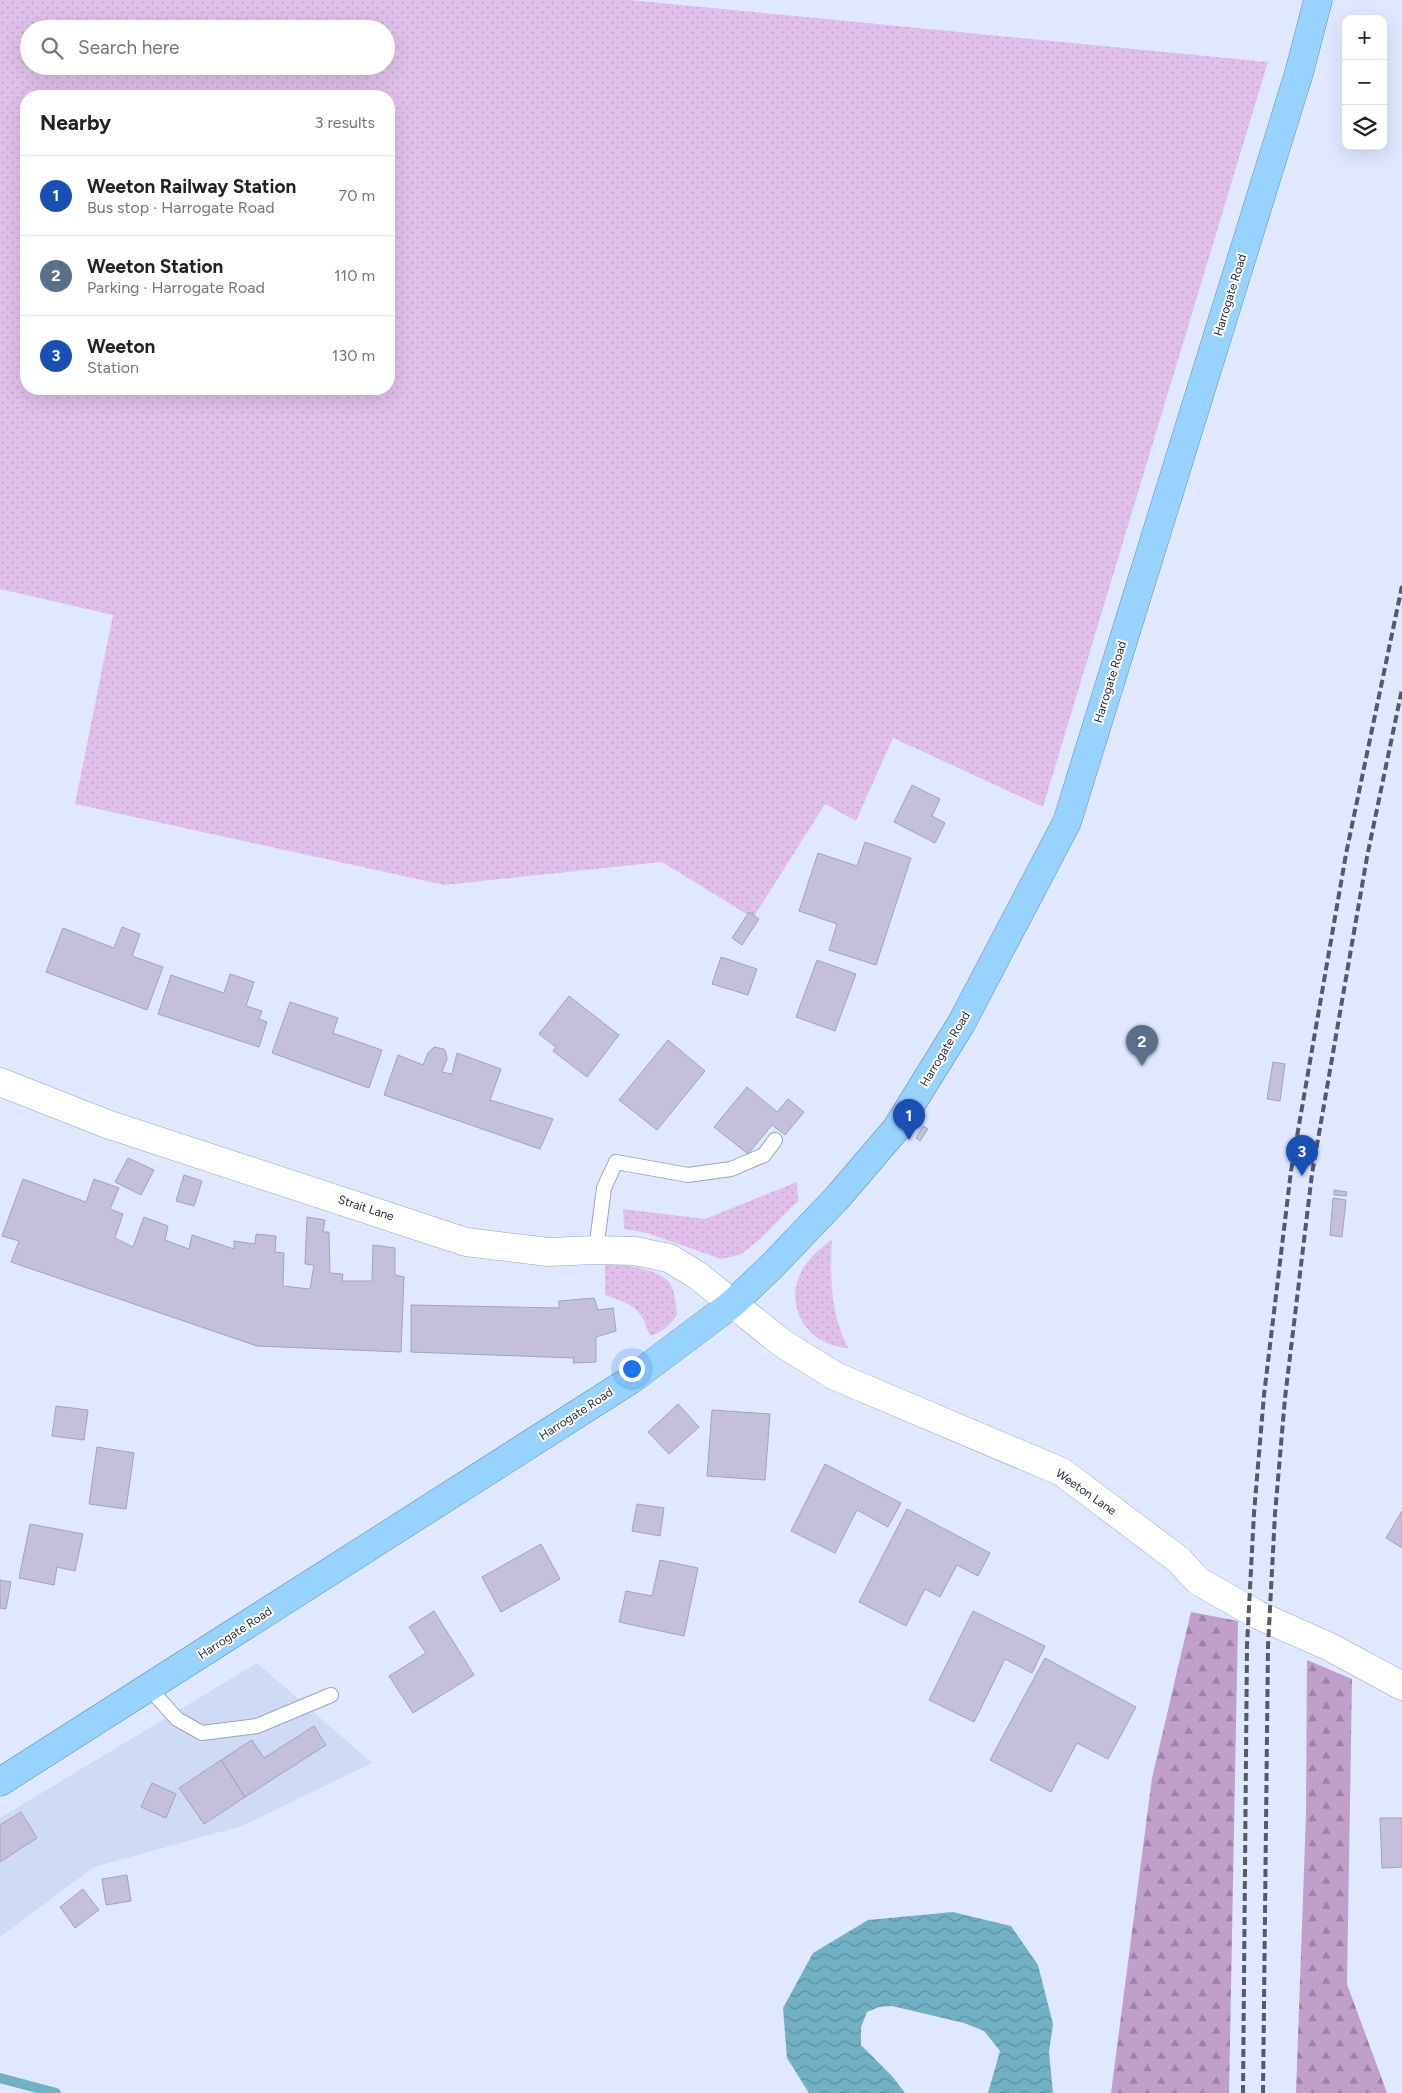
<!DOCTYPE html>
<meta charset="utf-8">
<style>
:root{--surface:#fff;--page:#f6f6f6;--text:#222;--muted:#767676;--line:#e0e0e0;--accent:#ad1f01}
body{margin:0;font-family:Figtree,sans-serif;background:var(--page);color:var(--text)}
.controls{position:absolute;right:15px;top:15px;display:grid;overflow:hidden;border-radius:10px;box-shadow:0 5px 20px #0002}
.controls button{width:45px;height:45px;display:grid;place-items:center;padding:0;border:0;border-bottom:1px solid var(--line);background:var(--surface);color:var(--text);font:25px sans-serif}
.you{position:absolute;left:631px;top:1368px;width:18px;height:18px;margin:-12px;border:4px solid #fff;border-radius:50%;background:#1a73e8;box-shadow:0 0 0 8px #1a73e833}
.badge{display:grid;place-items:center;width:32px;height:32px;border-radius:50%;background:var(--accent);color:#fff;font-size:16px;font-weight:700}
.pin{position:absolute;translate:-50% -41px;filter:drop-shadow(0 1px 2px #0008)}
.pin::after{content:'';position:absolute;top:26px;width:18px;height:15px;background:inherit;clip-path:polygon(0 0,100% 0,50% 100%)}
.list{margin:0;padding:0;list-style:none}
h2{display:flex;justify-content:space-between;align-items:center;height:65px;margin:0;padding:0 20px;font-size:21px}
h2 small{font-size:16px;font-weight:400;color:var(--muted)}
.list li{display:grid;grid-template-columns:32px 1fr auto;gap:15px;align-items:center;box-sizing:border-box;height:80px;padding:0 20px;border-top:1px solid var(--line)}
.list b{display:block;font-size:19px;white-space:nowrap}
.list p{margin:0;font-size:16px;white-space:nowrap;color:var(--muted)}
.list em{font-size:16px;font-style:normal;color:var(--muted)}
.icon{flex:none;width:28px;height:28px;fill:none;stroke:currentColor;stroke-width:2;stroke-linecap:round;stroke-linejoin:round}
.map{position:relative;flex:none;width:1402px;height:2093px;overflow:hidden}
.search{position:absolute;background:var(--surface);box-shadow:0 5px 20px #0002;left:20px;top:20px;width:375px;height:55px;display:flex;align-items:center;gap:12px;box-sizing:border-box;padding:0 18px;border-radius:28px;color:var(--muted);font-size:19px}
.panel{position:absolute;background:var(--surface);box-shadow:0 5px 20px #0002;left:20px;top:90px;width:375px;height:305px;border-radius:20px}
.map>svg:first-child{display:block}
.built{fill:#cfdaf4}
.grass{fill:url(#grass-dots);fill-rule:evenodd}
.forest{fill:url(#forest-firs)}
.water{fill:url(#water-waves)}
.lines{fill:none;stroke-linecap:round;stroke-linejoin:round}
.stream{stroke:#72b1c4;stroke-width:10}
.building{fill:#c4c0dc;stroke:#a5a1bc}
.service-casing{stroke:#99a3bd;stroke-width:16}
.tertiary-casing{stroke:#99a3bd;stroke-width:29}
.trunk-casing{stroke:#6090b7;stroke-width:29}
.service{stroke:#fff;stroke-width:14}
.tertiary{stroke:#fff;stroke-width:28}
.trunk{stroke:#98d2fe;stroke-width:28}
.rail{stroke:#545a67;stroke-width:4;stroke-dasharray:8 4;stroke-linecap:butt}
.labels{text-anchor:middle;stroke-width:4;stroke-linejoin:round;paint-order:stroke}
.street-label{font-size:12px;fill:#272b36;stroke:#fff}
</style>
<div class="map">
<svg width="1402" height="2093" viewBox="0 0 1402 2093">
<defs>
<pattern id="grass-dots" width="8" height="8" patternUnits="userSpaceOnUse" patternTransform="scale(1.25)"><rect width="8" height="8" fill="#e0c0ea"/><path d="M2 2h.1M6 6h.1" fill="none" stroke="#c0a5c9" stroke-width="1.8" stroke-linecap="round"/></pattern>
<pattern id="forest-firs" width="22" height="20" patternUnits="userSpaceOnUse" patternTransform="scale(1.25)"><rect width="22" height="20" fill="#c09fca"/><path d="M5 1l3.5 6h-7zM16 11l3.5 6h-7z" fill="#9c82a5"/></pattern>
<pattern id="water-waves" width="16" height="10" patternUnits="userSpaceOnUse" patternTransform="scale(1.25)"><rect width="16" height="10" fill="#72b1c4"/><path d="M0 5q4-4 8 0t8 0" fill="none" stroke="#5e90a0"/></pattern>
</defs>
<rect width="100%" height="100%" fill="#dfe8fe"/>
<path class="built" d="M 257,1663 L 372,1763 L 242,1826 L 94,1867 L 0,1937 L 0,1818 Z"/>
<path class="grass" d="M 0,0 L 630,0 L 1268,62 L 1043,807 L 893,738 L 856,821 L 825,804 L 753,918 L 662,862 L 444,885 L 75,804 L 113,615 L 0,589 ZM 29,29 L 386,29 L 386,66 L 29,66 ZM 26,96 L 389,96 L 389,389 L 26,389 Z
M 797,1182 L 798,1201 L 759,1240 L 740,1255 L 721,1259 L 647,1233 L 624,1229 L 623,1209 L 705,1219 Z
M 832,1239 C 830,1279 830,1311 848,1348 C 810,1346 784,1310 800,1274 C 807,1259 820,1249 832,1239 Z
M 605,1262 C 623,1265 655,1268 668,1281 C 675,1289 676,1305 677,1315 C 669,1326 663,1332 650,1336 C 640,1306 633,1305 605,1295 Z"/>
<path class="forest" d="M 1191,1612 L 1238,1621 L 1229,2093 L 1111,2093 L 1152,1778 Z
M 1307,1660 L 1352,1679 L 1347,1984 L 1387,2093 L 1296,2093 L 1306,1814 Z"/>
<path class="water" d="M 953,1912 L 1011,1926 L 1038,1965 L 1053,2024 L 1049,2052 L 1053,2093 L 988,2093 L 1000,2051 L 984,2031 L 964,2023 L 892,2006 L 879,2007 L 867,2012 L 861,2027 L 861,2045 L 892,2076 L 905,2093 L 809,2093 L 787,2058 L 783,2008 L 813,1953 L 868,1920 Z"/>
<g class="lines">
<path class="stream" d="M 0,2078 L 56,2093"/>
</g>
<path class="building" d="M 912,785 L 940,799 L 932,816 L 945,823 L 935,843 L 894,822 Z
M 865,842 L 911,858 L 876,965 L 829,950 L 837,924 L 799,911 L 818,853 L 857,866 Z
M 749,912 L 759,919 L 742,945 L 732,938 Z
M 122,927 L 140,934 L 132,956 L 163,967 L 147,1010 L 46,972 L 63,928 L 114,948 Z
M 721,957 L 757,969 L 748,995 L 712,984 Z
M 817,960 L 856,974 L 835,1031 L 796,1017 Z
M 230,974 L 254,982 L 246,1006 L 262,1011 L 259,1019 L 267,1022 L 259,1047 L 158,1014 L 171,975 L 224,993 Z
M 569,996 L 619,1035 L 587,1077 L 553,1051 L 556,1047 L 539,1034 Z
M 290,1002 L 338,1018 L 333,1033 L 382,1050 L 369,1088 L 272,1053 Z
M 668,1040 L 705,1071 L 657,1130 L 619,1100 Z
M 434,1047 L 444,1049 L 446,1053 L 447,1059 L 442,1072 L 452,1074 L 457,1053 L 501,1069 L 490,1100 L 553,1119 L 540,1149 L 384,1095 L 398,1055 L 423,1065 L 428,1053 Z
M 1273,1062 L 1285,1064 L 1280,1101 L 1267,1099 Z
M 747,1087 L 777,1112 L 788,1099 L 804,1112 L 785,1135 L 772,1125 L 748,1154 L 714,1127 Z
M 923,1126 L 928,1129 L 920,1141 L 916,1138 Z
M 128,1158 L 154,1170 L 141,1195 L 115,1182 Z
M 184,1175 L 202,1181 L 194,1206 L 176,1201 Z
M 23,1179 L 86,1202 L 94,1179 L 119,1188 L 110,1209 L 123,1214 L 115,1238 L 133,1247 L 144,1217 L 168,1226 L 165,1240 L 189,1249 L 192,1235 L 234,1249 L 234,1241 L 255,1244 L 256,1234 L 276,1236 L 275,1252 L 284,1253 L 283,1286 L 310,1289 L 314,1265 L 305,1264 L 307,1217 L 325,1220 L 323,1232 L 329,1232 L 330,1273 L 343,1274 L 342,1281 L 372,1281 L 373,1245 L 395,1248 L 395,1275 L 404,1277 L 401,1352 L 257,1346 L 11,1262 L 19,1241 L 2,1236 Z
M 1334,1190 L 1347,1192 L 1346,1196 L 1334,1195 Z
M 1333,1198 L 1346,1200 L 1342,1237 L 1330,1235 Z
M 594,1298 L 598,1310 L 613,1308 L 616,1331 L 596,1337 L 596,1362 L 573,1363 L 574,1358 L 411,1352 L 411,1305 L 559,1308 L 559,1301 Z
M 678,1404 L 699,1427 L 669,1454 L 648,1432 Z
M 56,1406 L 88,1410 L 84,1440 L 52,1436 Z
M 712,1410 L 770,1414 L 765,1480 L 707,1476 Z
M 97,1447 L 134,1453 L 126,1509 L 89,1504 Z
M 825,1464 L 901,1503 L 888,1527 L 857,1510 L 835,1553 L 791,1531 Z
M 637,1504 L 664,1508 L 660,1536 L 632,1531 Z
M 907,1509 L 990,1553 L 978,1576 L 957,1565 L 940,1597 L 925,1589 L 906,1626 L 859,1602 Z
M 1402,1511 L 1402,1548 L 1386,1538 Z
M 30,1524 L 83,1534 L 75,1571 L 57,1567 L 54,1585 L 19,1578 Z
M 541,1544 L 560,1579 L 501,1612 L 482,1577 Z
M 660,1560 L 698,1568 L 684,1636 L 619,1622 L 626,1591 L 652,1596 Z
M 0,1580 L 11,1582 L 6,1609 L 0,1608 Z
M 434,1611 L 474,1675 L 413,1713 L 389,1676 L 426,1653 L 409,1627 Z
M 973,1611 L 1045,1646 L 1032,1673 L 1005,1659 L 974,1722 L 929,1700 Z
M 1045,1658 L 1136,1707 L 1108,1759 L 1077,1743 L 1051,1792 L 990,1760 Z
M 314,1726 L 326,1745 L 245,1797 L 221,1760 L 252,1740 L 264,1758 Z
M 221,1760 L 245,1797 L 204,1824 L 179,1788 Z
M 152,1783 L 176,1794 L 166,1818 L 141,1807 Z
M 21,1812 L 37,1838 L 0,1862 L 0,1825 Z
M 1380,1818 L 1402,1818 L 1402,1867 L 1382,1868 Z
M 127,1875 L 131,1901 L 106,1905 L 102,1879 Z
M 83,1889 L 99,1910 L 75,1928 L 60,1907 Z"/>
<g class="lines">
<defs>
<path id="service" d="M 596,1250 L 604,1188 L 616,1162 L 688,1175 L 731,1169 L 764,1155 L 775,1140
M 149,1688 L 177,1719 L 202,1733 L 257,1726 L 331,1695"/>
<path id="tertiary" d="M 0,1082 L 107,1124 L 466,1242 L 548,1252 L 596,1250 L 635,1251 L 669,1258 L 697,1275 L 782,1343 L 835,1376 L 1062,1472 L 1179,1560 L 1198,1581 L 1258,1615 L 1330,1647 L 1402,1686"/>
<path id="trunk" d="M 0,1782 L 632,1379 L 732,1304 L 771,1267 L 837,1198 L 896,1129 L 961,1024 L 1067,822 L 1299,73 L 1318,0"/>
</defs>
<use href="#service" class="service-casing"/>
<use href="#tertiary" class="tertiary-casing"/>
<use href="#trunk" class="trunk-casing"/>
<use href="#service" class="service"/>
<use href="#tertiary" class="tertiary"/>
<use href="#trunk" class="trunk"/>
<path class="rail" d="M 1243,2093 L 1247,1645 L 1254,1513 L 1264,1395 L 1291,1171 L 1346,854 L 1402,586
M 1263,2093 L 1268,1646 L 1275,1514 L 1285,1398 L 1312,1174 L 1367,857 L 1402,689"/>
</g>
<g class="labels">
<g class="street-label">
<text transform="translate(1230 295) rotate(-73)" y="4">Harrogate Road</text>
<text transform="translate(1110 682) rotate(-73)" y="4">Harrogate Road</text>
<text transform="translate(945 1049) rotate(-59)" y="4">Harrogate Road</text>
<text transform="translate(366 1208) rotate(18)" y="4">Strait Lane</text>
<text transform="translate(576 1414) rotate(-33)" y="4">Harrogate Road</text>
<text transform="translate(1086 1492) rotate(35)" y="4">Weeton Lane</text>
<text transform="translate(235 1633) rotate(-33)" y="4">Harrogate Road</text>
</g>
</g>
</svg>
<div class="controls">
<button>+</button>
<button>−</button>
<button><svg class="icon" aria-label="layers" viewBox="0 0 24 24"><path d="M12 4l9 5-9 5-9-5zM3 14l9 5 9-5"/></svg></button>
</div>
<div class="you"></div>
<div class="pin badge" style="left:909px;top:1140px;background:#1a4fb4">1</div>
<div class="pin badge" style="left:1142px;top:1066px;background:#5c6f8a">2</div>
<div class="pin badge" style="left:1302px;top:1176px;background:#1a4fb4">3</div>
<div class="search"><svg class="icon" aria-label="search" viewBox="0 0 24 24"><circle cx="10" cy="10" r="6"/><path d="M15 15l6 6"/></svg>Search here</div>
<section class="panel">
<h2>Nearby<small>3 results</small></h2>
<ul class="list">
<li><span class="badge" style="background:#1a4fb4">1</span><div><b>Weeton Railway Station</b><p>Bus stop · Harrogate Road</p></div><em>70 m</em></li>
<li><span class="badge" style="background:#5c6f8a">2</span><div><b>Weeton Station</b><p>Parking · Harrogate Road</p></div><em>110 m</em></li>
<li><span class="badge" style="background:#1a4fb4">3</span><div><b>Weeton</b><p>Station</p></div><em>130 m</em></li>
</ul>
</section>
</div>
